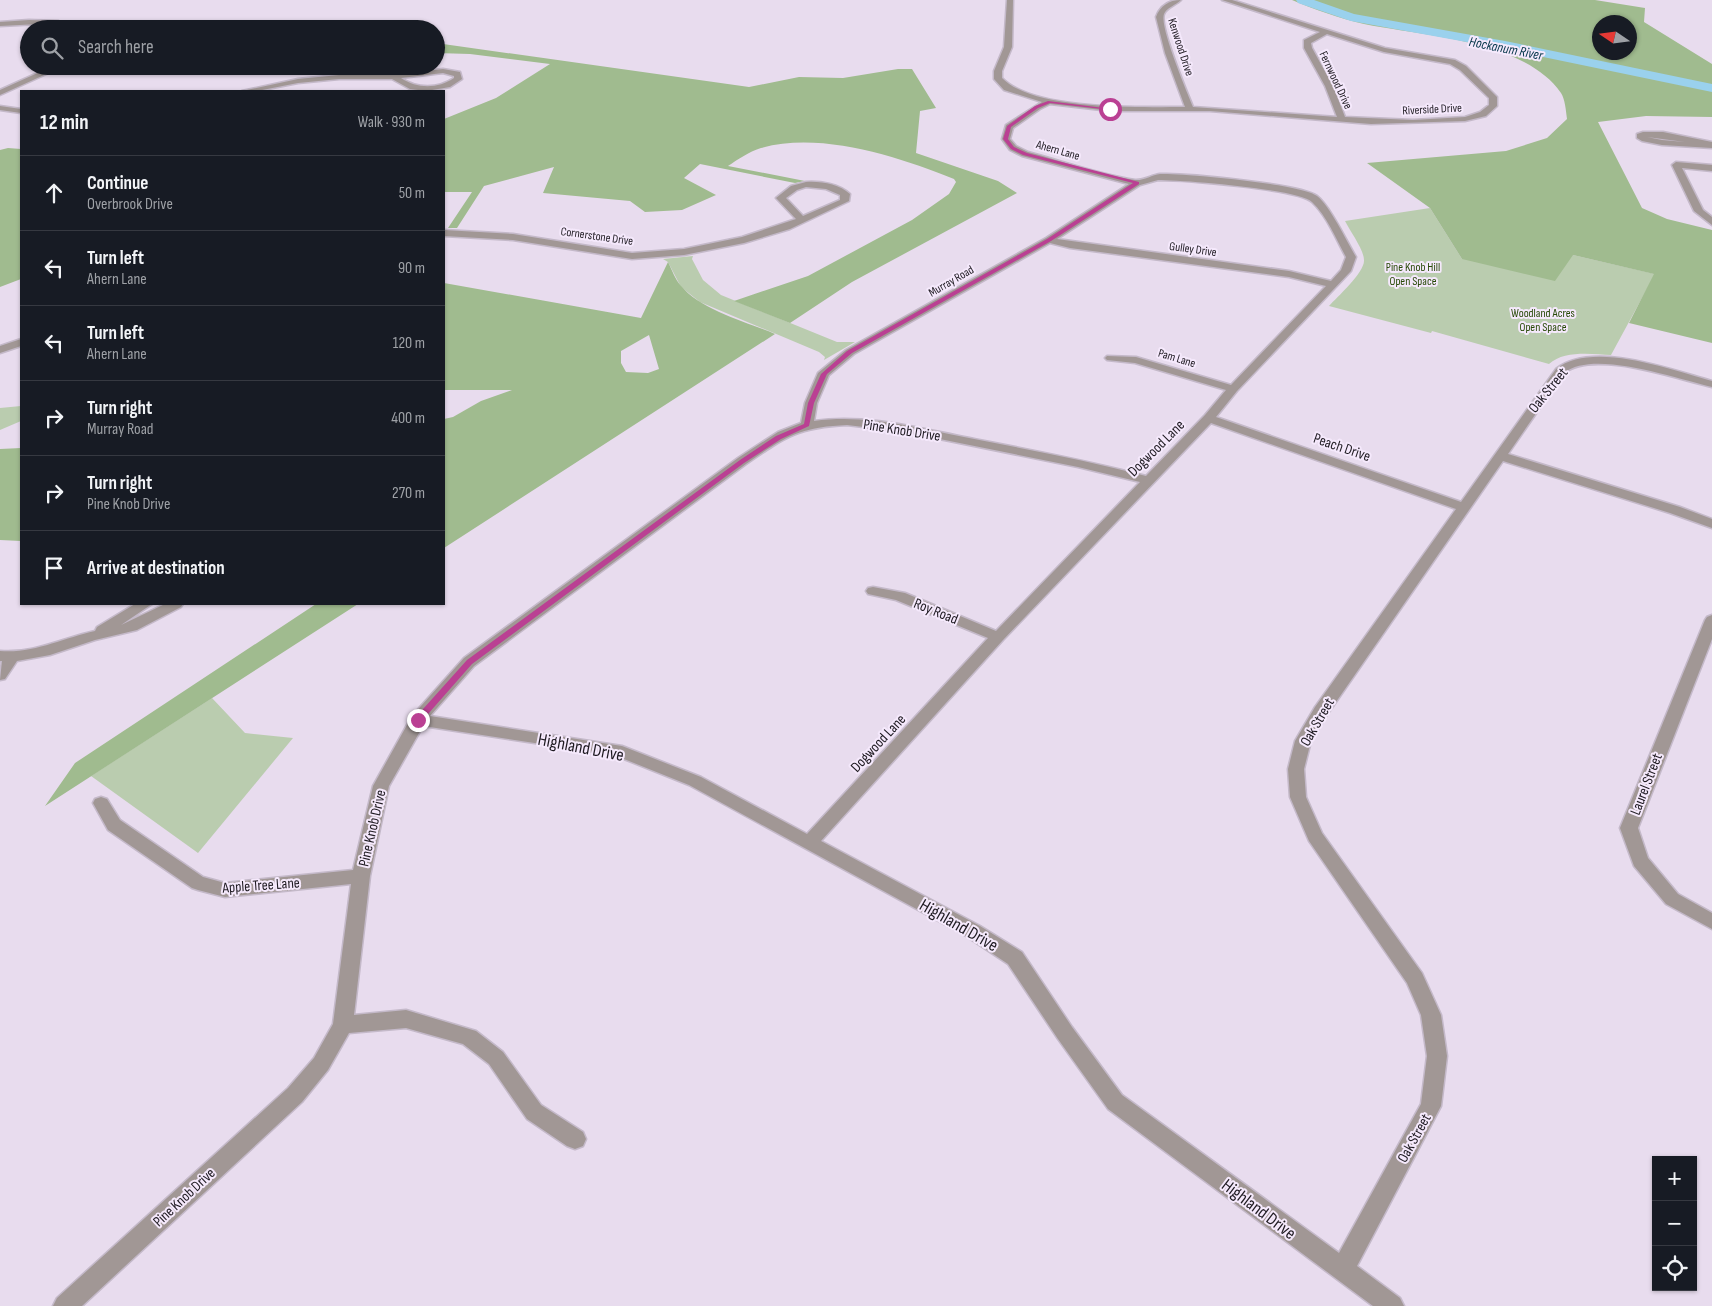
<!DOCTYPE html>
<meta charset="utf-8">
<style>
:root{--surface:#171b24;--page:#20242c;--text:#f1f3f6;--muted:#9ea1a6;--line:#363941}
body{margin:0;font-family:"Sofia Sans Condensed",sans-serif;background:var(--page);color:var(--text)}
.controls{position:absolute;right:15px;bottom:15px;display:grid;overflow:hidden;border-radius:0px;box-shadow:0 1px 4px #0004}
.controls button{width:45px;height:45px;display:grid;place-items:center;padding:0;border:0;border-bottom:1px solid var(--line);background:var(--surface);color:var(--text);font:25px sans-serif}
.compass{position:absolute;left:1592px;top:15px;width:45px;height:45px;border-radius:50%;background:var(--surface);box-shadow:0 1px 4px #0004;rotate:283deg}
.stop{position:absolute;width:15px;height:15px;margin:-11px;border:4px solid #ba4093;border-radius:50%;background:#fff}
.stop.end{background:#ba4093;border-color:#fff;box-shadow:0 1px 5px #0008}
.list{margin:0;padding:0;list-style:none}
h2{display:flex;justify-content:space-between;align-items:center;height:65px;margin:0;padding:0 20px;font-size:21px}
h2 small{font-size:16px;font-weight:400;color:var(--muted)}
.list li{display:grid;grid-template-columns:32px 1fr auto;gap:15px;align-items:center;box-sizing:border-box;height:75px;padding:0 20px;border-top:1px solid var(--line)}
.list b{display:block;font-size:19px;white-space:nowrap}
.list p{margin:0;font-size:16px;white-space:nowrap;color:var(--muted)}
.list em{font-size:16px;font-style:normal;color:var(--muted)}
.icon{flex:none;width:28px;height:28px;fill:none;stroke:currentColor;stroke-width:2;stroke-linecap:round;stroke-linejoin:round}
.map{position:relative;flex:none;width:1712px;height:1306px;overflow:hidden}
.search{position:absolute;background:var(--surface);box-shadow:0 1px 4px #0004;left:20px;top:20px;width:425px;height:55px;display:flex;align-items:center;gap:12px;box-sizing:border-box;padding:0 18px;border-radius:28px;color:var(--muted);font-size:19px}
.panel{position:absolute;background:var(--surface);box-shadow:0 1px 4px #0004;left:20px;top:90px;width:425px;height:515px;border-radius:0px}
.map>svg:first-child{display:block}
.green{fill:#baccaf}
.forest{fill:#a0bb8f;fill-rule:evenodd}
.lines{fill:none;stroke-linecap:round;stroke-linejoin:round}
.river{fill:#9ad1ed;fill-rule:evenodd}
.minor-casing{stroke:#c4b9c9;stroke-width:3}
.minor{fill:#a19795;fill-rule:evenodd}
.route{fill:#ba4093}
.labels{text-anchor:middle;stroke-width:4;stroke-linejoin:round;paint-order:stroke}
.far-street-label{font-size:12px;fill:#1e1a21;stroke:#f5e9fc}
.far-park-label{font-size:12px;fill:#274906;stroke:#f5e9fc}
.far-water-label{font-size:14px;font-style:italic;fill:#05364a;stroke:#f5e9fc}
.street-label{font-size:15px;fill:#1e1a21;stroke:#f5e9fc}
.near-street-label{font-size:18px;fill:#1e1a21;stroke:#f5e9fc}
</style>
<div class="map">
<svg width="1712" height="1306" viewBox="0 0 1712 1306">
<rect width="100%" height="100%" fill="#e8dcee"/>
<path class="green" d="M 1430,208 L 1462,259 L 1573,255 L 1655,274 L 1611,355 C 1592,354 1564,350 1549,364 L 1432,331 L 1431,333 L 1329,306 C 1337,297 1365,272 1364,260 C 1364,250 1350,231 1345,221 Z
M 693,256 L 692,259 L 703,280 L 721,295 L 837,342 L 855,342 L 824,360 L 825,357 L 819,352 L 700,302 L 681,287 L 668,262 L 663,259 Z
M 21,406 L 21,421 L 0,430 L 0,408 Z
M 212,698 L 245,733 L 293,738 L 198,853 L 91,776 Z"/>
<path class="forest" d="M 1292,0 L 1595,0 L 1645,8 L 1644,22 L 1712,64 L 1712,117 L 1646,116 L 1598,122 L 1642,208 L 1667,219 L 1712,230 L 1712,343 L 1629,323 L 1654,274 L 1573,255 L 1555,281 L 1462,259 L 1430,208 L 1367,163 L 1506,151 L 1547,138 L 1567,119 C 1566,111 1565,99 1561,93 C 1525,40 1423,36 1364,24 C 1339,18 1316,10 1292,0 ZM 1600,22 L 1630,22 L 1630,52 L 1600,52 Z
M 436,43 L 749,87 L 799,77 L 843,78 L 898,69 L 912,69 L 936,108 L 920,111 L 916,153 L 998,181 L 1017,193 L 852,282 L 790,323 L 734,301 L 808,276 L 912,220 L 949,194 L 956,182 L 954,179 C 899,157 821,131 761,148 C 750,151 737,160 728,166 L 805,181 L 795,183 L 700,164 L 684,178 L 716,195 L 682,210 L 645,212 L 630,201 L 543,193 L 554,167 L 484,186 L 457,228 L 448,228 L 472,192 L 444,192 L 444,119 L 496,98 L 550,64 L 470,54 L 436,53 Z
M 8,148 L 21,149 L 21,279 L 0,287 L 0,150 Z
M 668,262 C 672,270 675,279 681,286 C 701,310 747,322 775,334 L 444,548 L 444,419 L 453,417 L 481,401 L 512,390 L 444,390 L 444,283 L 641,318 ZM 649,335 L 659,369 L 648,373 L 626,372 L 621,363 L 621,351 Z
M 21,448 L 21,541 L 0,540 L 0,449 Z
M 316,604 L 358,604 L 45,806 L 75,763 Z"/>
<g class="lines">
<path class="river" d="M 1296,0 L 1314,0 L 1354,14 L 1505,41 L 1712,84 L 1712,92 L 1505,49 L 1351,21 L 1298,3 Z"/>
<defs>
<path id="minor" d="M 1007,0 L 1013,0 L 1012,47 L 1002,71 L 1002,78 C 1034,111 1140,107 1185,107 L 1165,53 L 1156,17 C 1160,6 1169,0 1181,0 C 1176,5 1166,8 1164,14 C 1159,26 1187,92 1193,107 L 1337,117 L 1325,86 L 1304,48 L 1304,40 L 1320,32 L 1222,0 L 1232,0 L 1385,48 L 1455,60 L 1466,66 L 1497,97 L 1497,106 L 1486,116 L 1465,121 L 1371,124 L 1210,111 L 1110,111 L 1050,104 L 1040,109 L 1013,128 L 1010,139 L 1016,146 L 1028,152 C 1062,161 1100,175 1135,180 C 1143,181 1152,175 1160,174 C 1184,173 1301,184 1317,196 C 1330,206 1347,242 1356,257 L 1351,271 L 1237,391 L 1216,417 L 1461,502 L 1556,369 C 1592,340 1672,370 1712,381 L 1712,387 C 1676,379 1594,349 1564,373 L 1508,454 L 1680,507 L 1712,519 L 1712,528 L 1670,513 L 1503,461 L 1327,715 L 1311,741 L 1304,769 L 1306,797 L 1322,833 L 1422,973 L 1441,1015 L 1447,1056 L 1441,1106 L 1357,1266 L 1400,1298 L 1404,1306 L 1373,1306 L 1108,1109 L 1058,1039 L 1008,964 L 966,936 L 689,785 L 614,755 L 423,726 L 389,786 L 370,876 L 354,1015 L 406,1010 L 476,1031 L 503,1052 L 541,1105 L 583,1132 L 586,1139 L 583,1146 L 575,1149 L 567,1146 L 527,1119 L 489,1064 L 463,1044 L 406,1028 L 349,1033 L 328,1070 L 302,1102 L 82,1306 L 53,1306 L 57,1298 L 288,1088 L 314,1058 L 333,1024 L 351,884 L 225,897 L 198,890 L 192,888 L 108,830 L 93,803 L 95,799 L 101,797 L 107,799 L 120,820 L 203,877 L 225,883 L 353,870 L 373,786 L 412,716 L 464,658 L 738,458 L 778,432 L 801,423 L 805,403 L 818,373 L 846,350 L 1046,238 L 1129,184 L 1022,156 L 1010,150 L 1002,139 L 1006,125 L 1042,102 L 1004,90 L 994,79 L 994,71 L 1004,47 ZM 1327,34 L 1384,52 L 1450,64 L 1460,70 L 1489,98 L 1489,105 L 1480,112 L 1465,117 L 1413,120 L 1345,117 L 1333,86 L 1312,48 L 1311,43 ZM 1158,180 C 1182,180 1299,189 1312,202 C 1327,216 1336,239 1346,257 L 1341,270 L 1331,281 L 1289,271 L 1057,239 L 1140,185 ZM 1050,243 L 1070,248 L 1289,277 L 1326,286 L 1231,385 L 1136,357 L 1107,356 L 1105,358 L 1107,360 L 1135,363 L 1226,390 L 1205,415 L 1146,476 C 1086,460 1025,449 964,437 C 914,427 865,414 814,421 L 817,403 L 829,375 L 854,354 ZM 1211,423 L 1456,509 L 1315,707 L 1295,741 L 1288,769 L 1290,797 L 1309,841 L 1407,983 L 1421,1015 L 1427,1056 L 1421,1104 L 1339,1253 L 1122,1095 L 1072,1027 L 1022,952 L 980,926 L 821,841 L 1003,640 ZM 847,425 L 905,432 L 1078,467 L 1140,482 L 996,631 L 905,593 L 873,587 L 868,588 L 866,591 L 868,594 L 896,600 L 988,638 L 807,834 L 701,777 L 622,746 L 430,716 L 474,666 L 746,464 C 785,437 799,427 847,425 Z
M 29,20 L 58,21 L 79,29 L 39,24 L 0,26 L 0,22 Z
M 53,66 L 64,66 L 0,95 L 0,90 Z
M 443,69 L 460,72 L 462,79 L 450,87 L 426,91 L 410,89 L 392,79 L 339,79 L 298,83 L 257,91 L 242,91 L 298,79 L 339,75 L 393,75 ZM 443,73 L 454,76 L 454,78 C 438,89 417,89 401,78 Z
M 0,106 L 21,109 L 21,113 L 0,110 Z
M 1643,132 L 1663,132 L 1712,142 L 1712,148 L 1662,145 L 1642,141 L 1637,138 L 1637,134 ZM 1647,137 L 1685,142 L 1662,140 Z
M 1676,162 L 1712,165 L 1712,171 L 1682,168 L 1703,210 L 1712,217 L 1712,225 L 1694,211 L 1672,165 Z
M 806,182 C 821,181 839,184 850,194 L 849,201 L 790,229 L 744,243 L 684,255 L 632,259 L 513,240 L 444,236 L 444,230 L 513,234 L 632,253 L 684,249 L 742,237 L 796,219 L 776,198 L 791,186 ZM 806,187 L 826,189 L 840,195 L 840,200 L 803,216 L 786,198 L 797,190 Z
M 21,339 L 21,346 L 0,353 L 0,346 Z
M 135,604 L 152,604 L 121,625 L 165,604 L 183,604 L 181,607 L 137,630 L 95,640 L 50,655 L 17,661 L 5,679 L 0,680 L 2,661 L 0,661 L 0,651 C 33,654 63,638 95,631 L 97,627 Z
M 1712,615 L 1712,639 L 1638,828 L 1648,858 L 1678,894 L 1712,913 L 1712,929 L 1666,904 L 1634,866 L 1620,828 L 1705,620 L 1707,617 Z"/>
</defs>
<use href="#minor" class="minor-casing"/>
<use href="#minor" class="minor"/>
</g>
<path class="route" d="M 1048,101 L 1112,109 L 1110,110 L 1050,103 L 1038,108 L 1011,127 L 1008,139 L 1014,147 L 1027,153 L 1139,182 L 1139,184 L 1051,241 L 852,353 L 827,374 L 814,403 L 809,426 L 781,439 L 744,463 L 472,664 L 421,722 L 415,722 L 415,718 L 467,660 L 740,460 L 776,436 L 804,424 L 808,403 L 821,374 L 847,351 L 1047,239 L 1133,183 L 1023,155 L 1011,149 L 1003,139 L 1007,126 L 1035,106 Z"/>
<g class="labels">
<g class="far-street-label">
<text transform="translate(1181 47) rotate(72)" y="4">Kenwood Drive</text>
<text transform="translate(1336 80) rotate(65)" y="4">Fernwood Drive</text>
<text transform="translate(1432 109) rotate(-3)" y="4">Riverside Drive</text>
<text transform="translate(1058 150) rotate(16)" y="4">Ahern Lane</text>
<text transform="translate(597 236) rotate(8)" y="4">Cornerstone Drive</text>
<text transform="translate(1193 249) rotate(8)" y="4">Gulley Drive</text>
<text transform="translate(951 281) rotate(-30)" y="4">Murray Road</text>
<text transform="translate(1177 358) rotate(17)" y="4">Pam Lane</text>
</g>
<g class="far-park-label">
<text x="1413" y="271">Pine Knob Hill<tspan x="1413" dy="14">Open Space</tspan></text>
<text x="1543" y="317">Woodland Acres<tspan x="1543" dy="14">Open Space</tspan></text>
</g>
<g class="far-water-label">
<text transform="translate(1506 48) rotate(11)" y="5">Hockanum River</text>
</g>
<g class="street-label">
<text transform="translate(1548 390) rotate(-51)" y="5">Oak Street</text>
<text transform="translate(902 430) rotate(9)" y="5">Pine Knob Drive</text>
<text transform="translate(1342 447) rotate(19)" y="5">Peach Drive</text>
<text transform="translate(1156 448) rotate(-45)" y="5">Dogwood Lane</text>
<text transform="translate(936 611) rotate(22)" y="5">Roy Road</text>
<text transform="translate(1317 722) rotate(-60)" y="5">Oak Street</text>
<text transform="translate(878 743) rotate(-47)" y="5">Dogwood Lane</text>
<text transform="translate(1646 784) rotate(-69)" y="5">Laurel Street</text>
<text transform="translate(372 828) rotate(-77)" y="5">Pine Knob Drive</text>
<text transform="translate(261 885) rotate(-4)" y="5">Apple Tree Lane</text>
<text transform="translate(1414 1138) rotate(-61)" y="5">Oak Street</text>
<text transform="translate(184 1197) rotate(-43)" y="5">Pine Knob Drive</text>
</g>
<g class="near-street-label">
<text transform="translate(581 747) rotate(11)" y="6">Highland Drive</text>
<text transform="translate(959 925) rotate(30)" y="6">Highland Drive</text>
<text transform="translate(1259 1209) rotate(37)" y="6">Highland Drive</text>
</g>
</g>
</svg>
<div class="controls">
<button>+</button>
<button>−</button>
<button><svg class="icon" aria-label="locate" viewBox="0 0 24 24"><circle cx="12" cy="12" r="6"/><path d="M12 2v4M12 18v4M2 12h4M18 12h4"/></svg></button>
</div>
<svg class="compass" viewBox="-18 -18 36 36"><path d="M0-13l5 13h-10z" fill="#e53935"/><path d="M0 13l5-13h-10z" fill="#9ea1a6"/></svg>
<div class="stop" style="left:1110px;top:109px"></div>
<div class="stop end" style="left:418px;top:720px"></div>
<div class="search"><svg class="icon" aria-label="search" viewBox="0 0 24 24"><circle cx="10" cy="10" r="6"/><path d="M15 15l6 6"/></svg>Search here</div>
<section class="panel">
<h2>12 min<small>Walk · 930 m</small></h2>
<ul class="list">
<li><svg class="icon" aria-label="ahead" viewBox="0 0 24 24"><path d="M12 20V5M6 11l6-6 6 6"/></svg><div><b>Continue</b><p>Overbrook Drive</p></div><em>50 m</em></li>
<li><svg class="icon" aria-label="left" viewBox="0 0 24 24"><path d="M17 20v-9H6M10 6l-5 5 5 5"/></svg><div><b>Turn left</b><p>Ahern Lane</p></div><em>90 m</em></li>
<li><svg class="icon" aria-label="left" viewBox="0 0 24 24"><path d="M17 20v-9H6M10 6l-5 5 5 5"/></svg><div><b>Turn left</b><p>Ahern Lane</p></div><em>120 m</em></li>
<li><svg class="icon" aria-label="right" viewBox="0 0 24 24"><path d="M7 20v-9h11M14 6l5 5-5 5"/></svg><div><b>Turn right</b><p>Murray Road</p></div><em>400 m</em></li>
<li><svg class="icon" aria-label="right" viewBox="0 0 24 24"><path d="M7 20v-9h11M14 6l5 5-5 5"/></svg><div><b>Turn right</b><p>Pine Knob Drive</p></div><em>270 m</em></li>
<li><svg class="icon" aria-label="arrive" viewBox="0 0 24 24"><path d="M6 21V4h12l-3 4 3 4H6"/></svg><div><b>Arrive at destination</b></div></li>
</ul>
</section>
</div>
